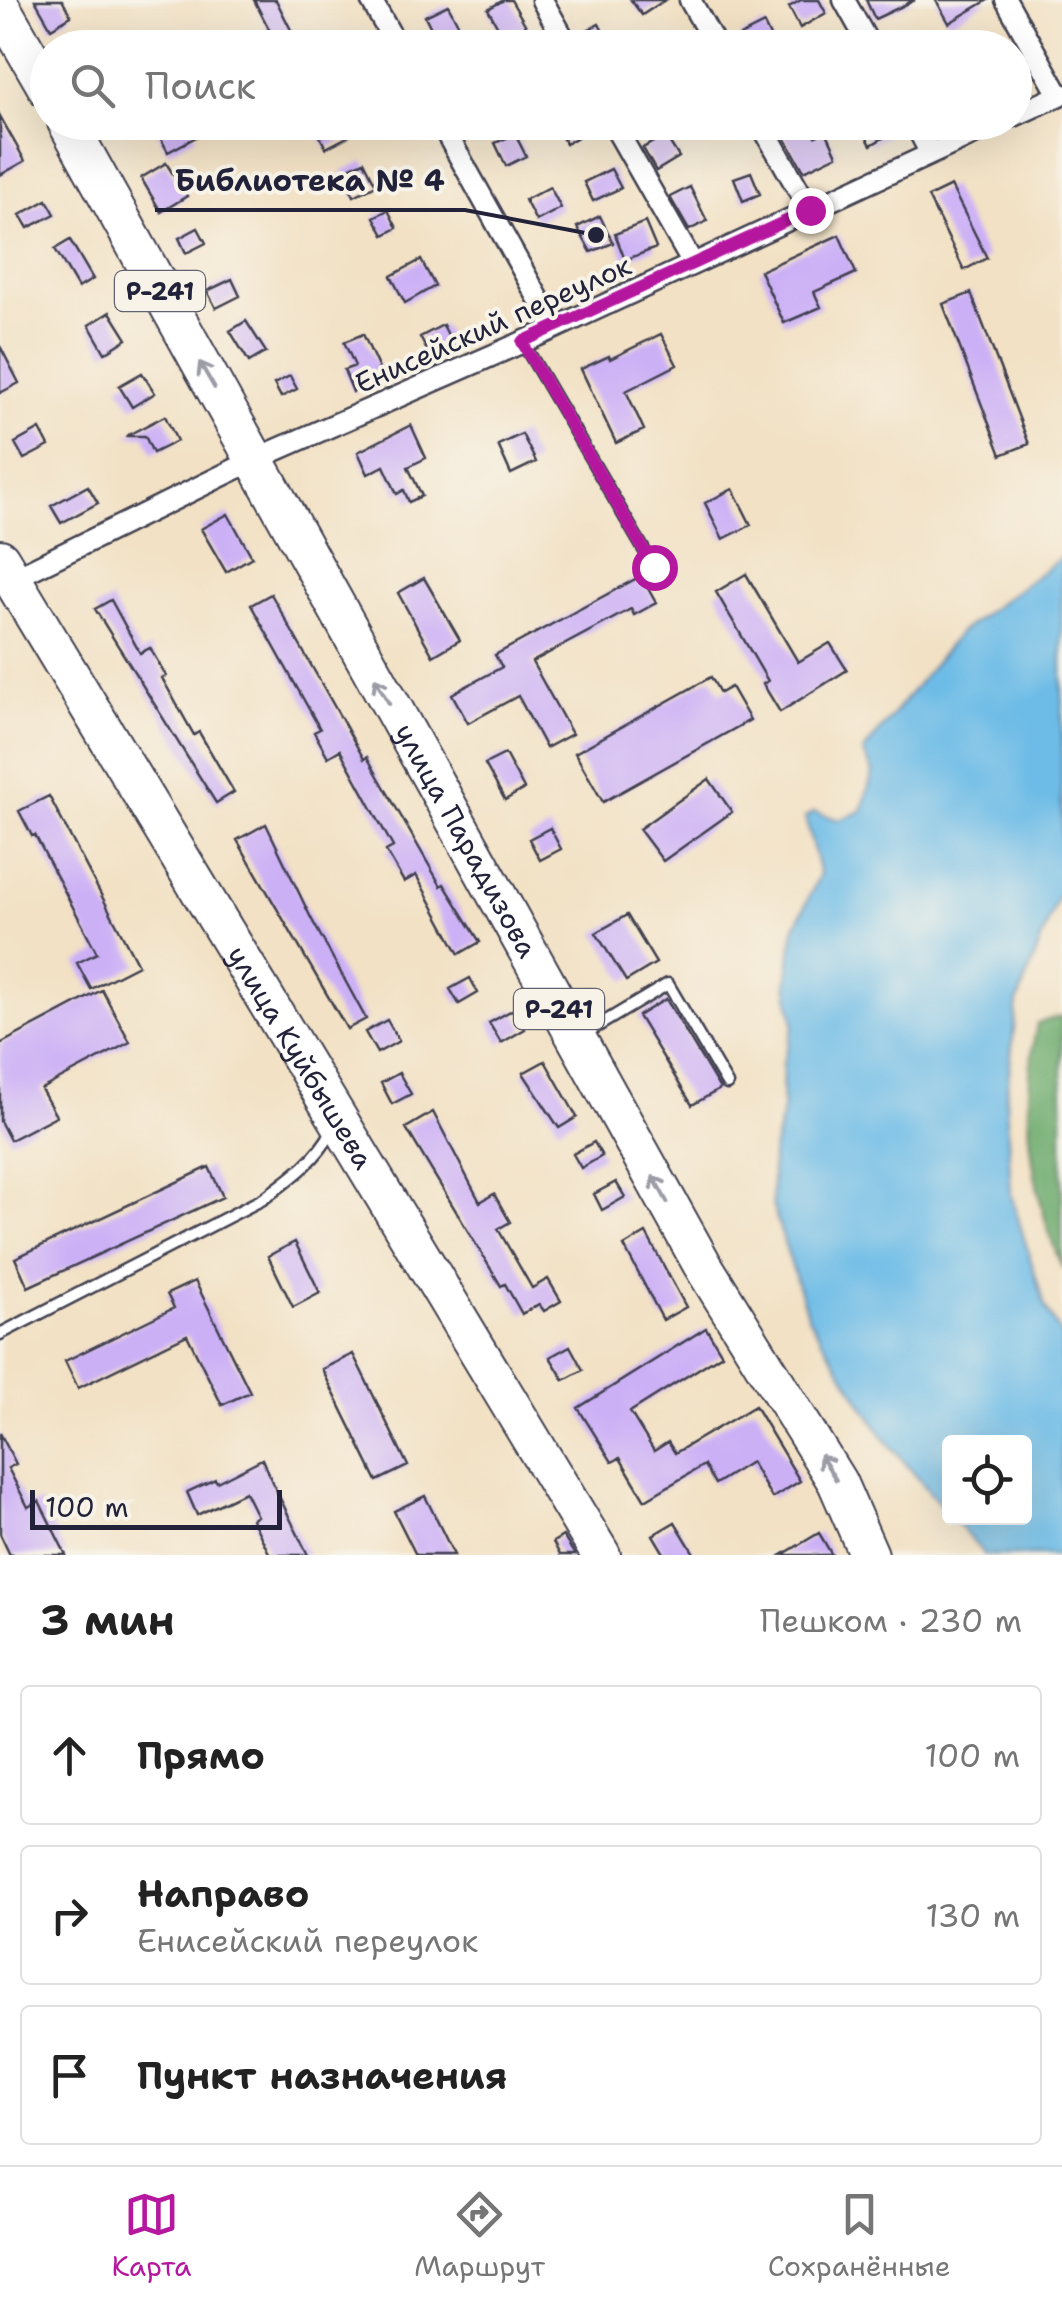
<!DOCTYPE html>
<html lang="ru">
<meta charset="utf-8">
<style>
:root{--surface:#fff;--page:#f2f2f2;--text:#222;--muted:#767676;--line:#e0e0e0;--accent:#b5179e}
body{margin:0;font-family:"Shantell Sans",sans-serif;background:var(--page);color:var(--text)}
.controls{position:absolute;right:30px;bottom:30px;display:grid;overflow:hidden;border-radius:10px;box-shadow:0 10px 40px #0002}
.controls button{width:90px;height:90px;display:grid;place-items:center;padding:0;border:0;border-bottom:2px solid var(--line);background:var(--surface);color:var(--text);font:50px sans-serif}
.scale{position:absolute;left:30px;bottom:25px;width:252px;box-sizing:border-box;padding-left:10px;border:5px solid #22223b;border-top:0;font-size:28px;line-height:35px;white-space:nowrap;color:#22223b;-webkit-text-stroke:8px #f7f3e8;paint-order:stroke}
.stop{position:absolute;width:30px;height:30px;margin:-22px;border:8px solid #b5179e;border-radius:50%;background:#fff}
.stop.end{background:#b5179e;border-color:#fff;box-shadow:0 2px 10px #0008}
.list{margin:0;padding:0;list-style:none}
h2{display:flex;justify-content:space-between;align-items:center;height:130px;margin:0;padding:0 40px;font-size:42px}
h2 small{font-size:32px;font-weight:400;color:var(--muted)}
.list li{display:grid;grid-template-columns:65px 1fr auto;gap:30px;align-items:center;box-sizing:border-box;height:140px;margin:0 20px 20px;padding:0 20px;border:2px solid var(--line);border-radius:10px}
.list b{display:block;font-size:38px;white-space:nowrap}
.list p{margin:0;font-size:32px;white-space:nowrap;color:var(--muted)}
.list em{font-size:32px;font-style:normal;color:var(--muted)}
.icon{flex:none;width:55px;height:55px;fill:none;stroke:currentColor;stroke-width:2;stroke-linecap:round;stroke-linejoin:round}
.map{position:relative;flex:none;width:1062px;height:1555px;overflow:hidden}
.search{position:absolute;background:var(--surface);box-shadow:0 10px 40px #0002;left:30px;right:30px;top:30px;height:110px;display:flex;align-items:center;gap:25px;box-sizing:border-box;padding:0 35px;border-radius:55px;color:var(--muted);font-size:38px}
.sheet{height:610px;background:var(--surface)}
nav{display:flex;justify-content:space-around;align-items:center;box-sizing:border-box;height:140px;border-top:2px solid var(--line);background:var(--surface);font-size:28px;color:var(--muted)}
nav a{display:grid;justify-items:center;gap:5px}
nav .on{color:var(--accent)}
.map>svg:first-child{display:block}
.forest{fill:#6caa6c;stroke:#476654;stroke-width:2.5}
.water{fill:#6dbce7;stroke:#486f91;stroke-width:2.5}
.building{fill:#ccb0f6}
.lines{fill:none;stroke-linecap:round;stroke-linejoin:round}
.lane-casing{stroke:#413f50;stroke-width:15}
.street-casing{stroke:#413f50;stroke-width:25}
.highway-casing{stroke:#413f50;stroke-width:42}
.lane{stroke:#fff;stroke-width:10}
.street{stroke:#fff;stroke-width:20}
.highway{stroke:#fff;stroke-width:38}
.oneway{stroke:#9c9ca7}
.route{stroke:#b5179e;stroke-width:12}
.labels{text-anchor:middle;stroke-width:8;stroke-linejoin:round;paint-order:stroke}
.shield{fill:#f7f3e8;stroke:#62616f;stroke-width:2.5}
.shield-label{font-size:25px;font-weight:bold;fill:#22223b}
.street-label{font-size:28px;fill:#22223b;stroke:#f7f3e8}
.leader{fill:none;stroke:#22223b;stroke-width:4}
.callout-dot{fill:#22223b;stroke:#f7f3e8;stroke-width:4}
.callout-label{font-size:30px;text-anchor:middle;font-weight:bold;fill:#22223b;stroke:#f7f3e8;stroke-width:8;stroke-linejoin:round;paint-order:stroke}
</style>
<div class="map">
<svg width="1062" height="1555" viewBox="0 0 1062 1555">
<rect width="100%" height="100%" fill="#f7f3e8"/>
<filter id="ink" filterUnits="userSpaceOnUse"><feTurbulence type="fractalNoise" baseFrequency=".01" numOctaves="2"/><feDisplacementMap in="SourceGraphic" scale="20" xChannelSelector="R" yChannelSelector="G"/><feConvolveMatrix kernelMatrix="1 2 1 2 8 2 1 2 1" color-interpolation-filters="sRGB"/></filter>
<filter id="wash" filterUnits="userSpaceOnUse"><feTurbulence type="fractalNoise" baseFrequency=".0048" numOctaves="4" result="noise"/><feDisplacementMap in="SourceGraphic" scale="40" xChannelSelector="R" yChannelSelector="G"/><feGaussianBlur stdDeviation="2.25" result="paint"/><feColorMatrix in="noise" values="0 0 0 0 0 0 0 0 0 0 0 0 0 0 0 0 0 1.4 0 .05"/><feComposite in="paint" operator="in"/></filter>
<g filter="url(#wash)">
<rect width="100%" height="100%" fill="#f2e1c4"/>
<path class="forest" d="M 1062,1016 L 1062,1268 C 1030,1189 1020,1107 1037,1023 Z"/>
<path class="water" d="M 1062,557 L 1062,886 L 1017,1003 L 1006,1099 L 1011,1195 L 1045,1307 L 1062,1336 L 1062,1555 L 985,1555 L 952,1518 L 1024,1518 L 1024,1442 L 950,1442 L 949,1515 L 881,1434 L 808,1317 L 772,1204 L 772,1154 L 782,1116 L 783,1063 L 794,1024 L 787,984 L 794,929 L 820,874 L 805,817 L 815,812 L 839,820 L 862,811 L 873,772 L 863,752 L 959,633 Z"/>
<g id="blocks">
<path class="building" d="M 35,0 L 62,0 L 71,16 L 51,28 Z
M 254,0 L 276,0 L 300,48 L 257,48 L 253,38 L 269,29 Z
M 504,0 L 511,0 L 526,26 L 504,38 L 488,9 Z
M 631,0 L 665,0 L 642,15 Z
M 801,0 L 819,0 L 826,13 L 800,28 L 789,7 Z
M 866,0 L 915,0 L 875,19 Z
M 936,0 L 988,0 L 949,23 Z
M 448,5 L 467,41 L 454,48 L 441,48 L 425,16 Z
M 599,24 L 609,43 L 600,48 L 583,48 L 577,35 Z
M 764,24 L 773,43 L 765,48 L 746,48 L 740,36 Z
M 0,116 L 25,161 L 0,175 Z
M 152,122 L 188,122 L 196,137 L 168,152 Z
M 312,122 L 342,122 L 349,136 L 326,148 Z
M 553,122 L 598,122 L 599,124 L 566,144 Z
M 693,122 L 732,122 L 703,140 Z
M 783,122 L 810,122 L 816,136 L 826,131 L 837,155 L 804,171 L 778,125 Z
M 858,122 L 888,122 L 893,132 L 871,145 Z
M 515,134 L 526,156 L 506,166 L 495,143 Z
M 665,135 L 679,157 L 656,171 L 643,148 Z
M 364,161 L 376,185 L 354,196 L 342,171 Z
M 166,163 L 187,196 L 161,212 L 141,178 Z
M 611,169 L 621,188 L 593,201 L 584,182 Z
M 751,172 L 760,194 L 743,201 L 734,178 Z
M 951,186 L 987,258 L 964,270 L 928,197 Z
M 550,187 L 561,208 L 536,221 L 525,200 Z
M 690,187 L 707,221 L 689,230 L 670,197 Z
M 47,200 L 55,214 L 28,228 L 20,215 Z
M 388,210 L 397,228 L 384,235 L 374,217 Z
M 600,216 L 613,243 L 591,252 L 577,227 Z
M 645,222 L 656,248 L 625,260 L 615,234 Z
M 198,228 L 206,243 L 186,253 L 179,238 Z
M 839,235 L 856,273 L 814,292 L 821,307 L 784,323 L 760,271 Z
M 70,240 L 93,279 L 78,288 L 55,249 Z
M 421,260 L 435,286 L 405,303 L 391,276 Z
M 232,279 L 240,296 L 216,308 L 207,291 Z
M 971,293 L 1029,444 L 1001,455 L 943,304 Z
M 110,312 L 127,339 L 105,353 L 89,325 Z
M 246,321 L 266,352 L 249,362 L 230,331 Z
M 443,325 L 454,347 L 431,358 L 420,337 Z
M 363,334 L 383,378 L 353,392 L 344,370 L 355,366 L 344,342 Z
M 661,334 L 677,365 L 626,391 L 644,430 L 616,443 L 581,369 L 609,356 L 610,359 Z
M 0,346 L 19,383 L 0,393 Z
M 142,373 L 155,393 L 132,407 L 119,386 Z
M 290,376 L 297,389 L 281,397 L 274,384 Z
M 165,416 L 177,441 L 153,453 L 145,436 L 126,436 Z
M 411,425 L 426,458 L 408,467 L 422,496 L 409,502 L 404,490 L 397,494 L 384,466 L 368,474 L 358,452 Z
M 40,429 L 49,446 L 24,459 L 15,443 Z
M 522,434 L 536,462 L 511,474 L 498,445 Z
M 88,486 L 98,503 L 61,523 L 51,506 Z
M 733,489 L 751,525 L 723,539 L 705,503 Z
M 228,514 L 252,557 L 226,572 L 201,529 Z
M 746,574 L 798,662 L 830,643 L 847,670 L 780,712 L 763,684 L 768,681 L 716,592 Z
M 641,576 L 656,603 L 634,615 L 631,609 L 532,662 L 572,734 L 546,748 L 518,696 L 468,723 L 452,694 L 502,667 L 495,655 Z
M 424,578 L 460,640 L 433,656 L 398,593 Z
M 271,594 L 364,759 L 367,757 L 441,886 L 444,884 L 480,942 L 459,954 L 416,875 L 404,882 L 386,851 L 393,847 L 340,750 L 328,757 L 314,732 L 320,729 L 251,605 Z
M 111,600 L 140,653 L 150,648 L 166,676 L 162,678 L 194,735 L 199,732 L 234,792 L 216,803 L 95,609 Z
M 711,677 L 720,693 L 731,687 L 750,720 L 603,802 L 575,753 Z
M 505,754 L 524,789 L 505,800 L 485,764 Z
M 709,779 L 732,812 L 663,861 L 639,829 Z
M 49,796 L 138,965 L 91,989 L 77,963 L 97,953 L 35,835 L 32,836 L 19,811 Z
M 266,824 L 311,918 L 366,1019 L 347,1029 L 237,840 Z
M 550,828 L 561,849 L 540,860 L 529,839 Z
M 627,915 L 656,963 L 626,981 L 596,933 Z
M 470,978 L 478,993 L 459,1004 L 450,989 Z
M 102,990 L 130,1042 L 41,1089 L 56,1116 L 10,1140 L 0,1121 L 0,1044 Z
M 666,999 L 720,1089 L 692,1105 L 638,1016 Z
M 514,1009 L 525,1029 L 501,1043 L 489,1023 Z
M 387,1020 L 399,1041 L 377,1053 L 365,1032 Z
M 545,1061 L 577,1117 L 559,1128 L 523,1073 Z
M 399,1073 L 411,1094 L 392,1104 L 381,1083 Z
M 433,1112 L 480,1202 L 494,1194 L 510,1222 L 498,1229 L 532,1288 L 548,1279 L 561,1301 L 544,1311 L 539,1304 L 522,1314 L 505,1284 L 501,1286 L 406,1128 Z
M 594,1142 L 602,1156 L 581,1168 L 573,1154 Z
M 209,1167 L 223,1197 L 28,1287 L 15,1258 Z
M 616,1182 L 625,1197 L 602,1210 L 594,1194 Z
M 646,1233 L 686,1307 L 663,1320 L 624,1246 Z
M 295,1242 L 320,1293 L 293,1307 L 268,1256 Z
M 195,1281 L 250,1392 L 222,1405 L 187,1335 L 78,1388 L 65,1361 L 174,1308 L 167,1294 Z
M 706,1328 L 722,1354 L 630,1412 L 654,1451 L 668,1442 L 675,1453 L 755,1406 L 800,1481 L 772,1498 L 751,1462 L 715,1484 L 704,1465 L 645,1500 L 620,1458 L 612,1462 L 578,1408 Z
M 570,1346 L 583,1370 L 564,1380 L 550,1357 Z
M 353,1354 L 408,1466 L 377,1481 L 322,1369 Z
M 0,1433 L 16,1464 L 8,1468 L 28,1507 L 39,1501 L 66,1555 L 10,1555 L 0,1534 Z
M 262,1459 L 272,1482 L 308,1555 L 270,1555 L 252,1519 L 257,1516 L 245,1492 L 197,1515 L 187,1492 L 215,1479 L 217,1482 Z
M 425,1496 L 454,1555 L 416,1555 L 394,1511 Z
M 675,1522 L 695,1555 L 665,1555 L 653,1535 Z
M 819,1533 L 832,1555 L 782,1555 Z
M 563,1536 L 575,1555 L 560,1555 L 553,1542 Z"/>
</g>
</g>
<g filter="url(#ink)">
<use href="#blocks" fill-opacity="0" stroke="#413f50" stroke-width="2.5"/>
<g class="lines">
<defs>
<path id="lane" d="M 523,343 L 654,567
M 581,1036 L 668,984 L 727,1084
M 0,1334 L 263,1199 C 290,1179 316,1161 332,1131"/>
<path id="street" d="M 371,0 L 398,48
M 542,0 L 569,48
M 690,0 L 717,48
M 844,0 L 871,48
M 1006,0 L 1059,95
M 1014,116 L 1062,94
M 440,122 L 555,328
M 612,122 L 693,264
M 760,122 L 810,210
M 914,122 L 931,154
M 12,579 L 256,459 L 555,328 L 1000,122"/>
<g id="highway">
<path d="M 0,6 L 48,89"/>
<path id="s1" d="M 67,122 L 702,1264 L 837,1482 L 869,1555"/>
<path id="s2" d="M 0,559 L 601,1555"/>
</g>
</defs>
<use href="#lane" class="lane-casing"/>
<use href="#street" class="street-casing"/>
<use href="#highway" class="highway-casing"/>
<use href="#lane" class="lane"/>
<use href="#street" class="street"/>
<use href="#highway" class="highway"/>
</g>
<defs><path id="oneway-shaft" d="M-6 0H5M1.5-3L5.5 0L1.5 3" fill="none" stroke-width="1.6" stroke-linecap="round" stroke-linejoin="round" transform="scale(2.5)"/></defs>
<g class="oneway">
<use href="#oneway-shaft" transform="translate(207 375) rotate(-120)"/>
<use href="#oneway-shaft" transform="translate(382 691) rotate(-119)"/>
<use href="#oneway-shaft" transform="translate(660 1189) rotate(-119)"/>
<use href="#oneway-shaft" transform="translate(828 1467) rotate(-122)"/>
</g>
</g>
<g class="lines" filter="url(#ink)">
<path class="route" d="M 654,567 L 522,342 L 810,210"/>
</g>
<g class="labels">
<g class="shield">
<rect x="115" y="271" width="90" height="40" rx="8"/>
<rect x="514" y="989" width="90" height="40" rx="8"/>
</g>
<g class="shield-label">
<text x="160" y="300">Р-241</text>
<text x="559" y="1018">Р-241</text>
</g>
<g class="street-label">
<text transform="translate(493 324) rotate(-24)" y="10">Енисейский переулок</text>
<text dy="10" stroke="none"><textPath href="#s1" startOffset="822">улица Парадизова</textPath></text>
<text dy="10" stroke="none"><textPath href="#s2" startOffset="582">улица Куйбышева</textPath></text>
</g>
</g>
<path class="leader" d="M596 235L465 210H155"/>
<circle class="callout-dot" cx="596" cy="235" r="10"/>
<g class="callout-label">
<text x="310" y="191">Библиотека № 4</text>
</g>
</svg>
<div class="controls">
<button><svg class="icon" aria-label="locate" viewBox="0 0 24 24"><circle cx="12" cy="12" r="6"/><path d="M12 2v4M12 18v4M2 12h4M18 12h4"/></svg></button>
</div>
<div class="scale">100 m</div>
<div class="stop" style="left:654px;top:567px"></div>
<div class="stop end" style="left:810px;top:210px"></div>
<div class="search"><svg class="icon" aria-label="search" viewBox="0 0 24 24"><circle cx="10" cy="10" r="6"/><path d="M15 15l6 6"/></svg>Поиск</div>
</div>
<section class="sheet">
<h2>3 мин<small>Пешком · 230 m</small></h2>
<ul class="list">
<li><svg class="icon" aria-label="ahead" viewBox="0 0 24 24"><path d="M12 20V5M6 11l6-6 6 6"/></svg><div><b>Прямо</b></div><em>100 m</em></li>
<li><svg class="icon" aria-label="right" viewBox="0 0 24 24"><path d="M7 20v-9h11M14 6l5 5-5 5"/></svg><div><b>Направо</b><p>Енисейский переулок</p></div><em>130 m</em></li>
<li><svg class="icon" aria-label="arrive" viewBox="0 0 24 24"><path d="M6 21V4h12l-3 4 3 4H6"/></svg><div><b>Пункт назначения</b></div></li>
</ul>
</section>
<nav>
<a class="on"><svg class="icon" aria-label="map" viewBox="0 0 24 24"><path d="M3 6l6-2 6 2 6-2v14l-6 2-6-2-6 2zM9 4v14M15 6v14"/></svg>Карта</a>
<a><svg class="icon" aria-label="directions" viewBox="0 0 24 24"><path d="M12 3l9 9-9 9-9-9zM9 14v-3h6M13 9l2 2-2 2"/></svg>Маршрут</a>
<a><svg class="icon" aria-label="saved" viewBox="0 0 24 24"><path d="M7 4h10v16l-5-4-5 4z"/></svg>Сохранённые</a>
</nav>
